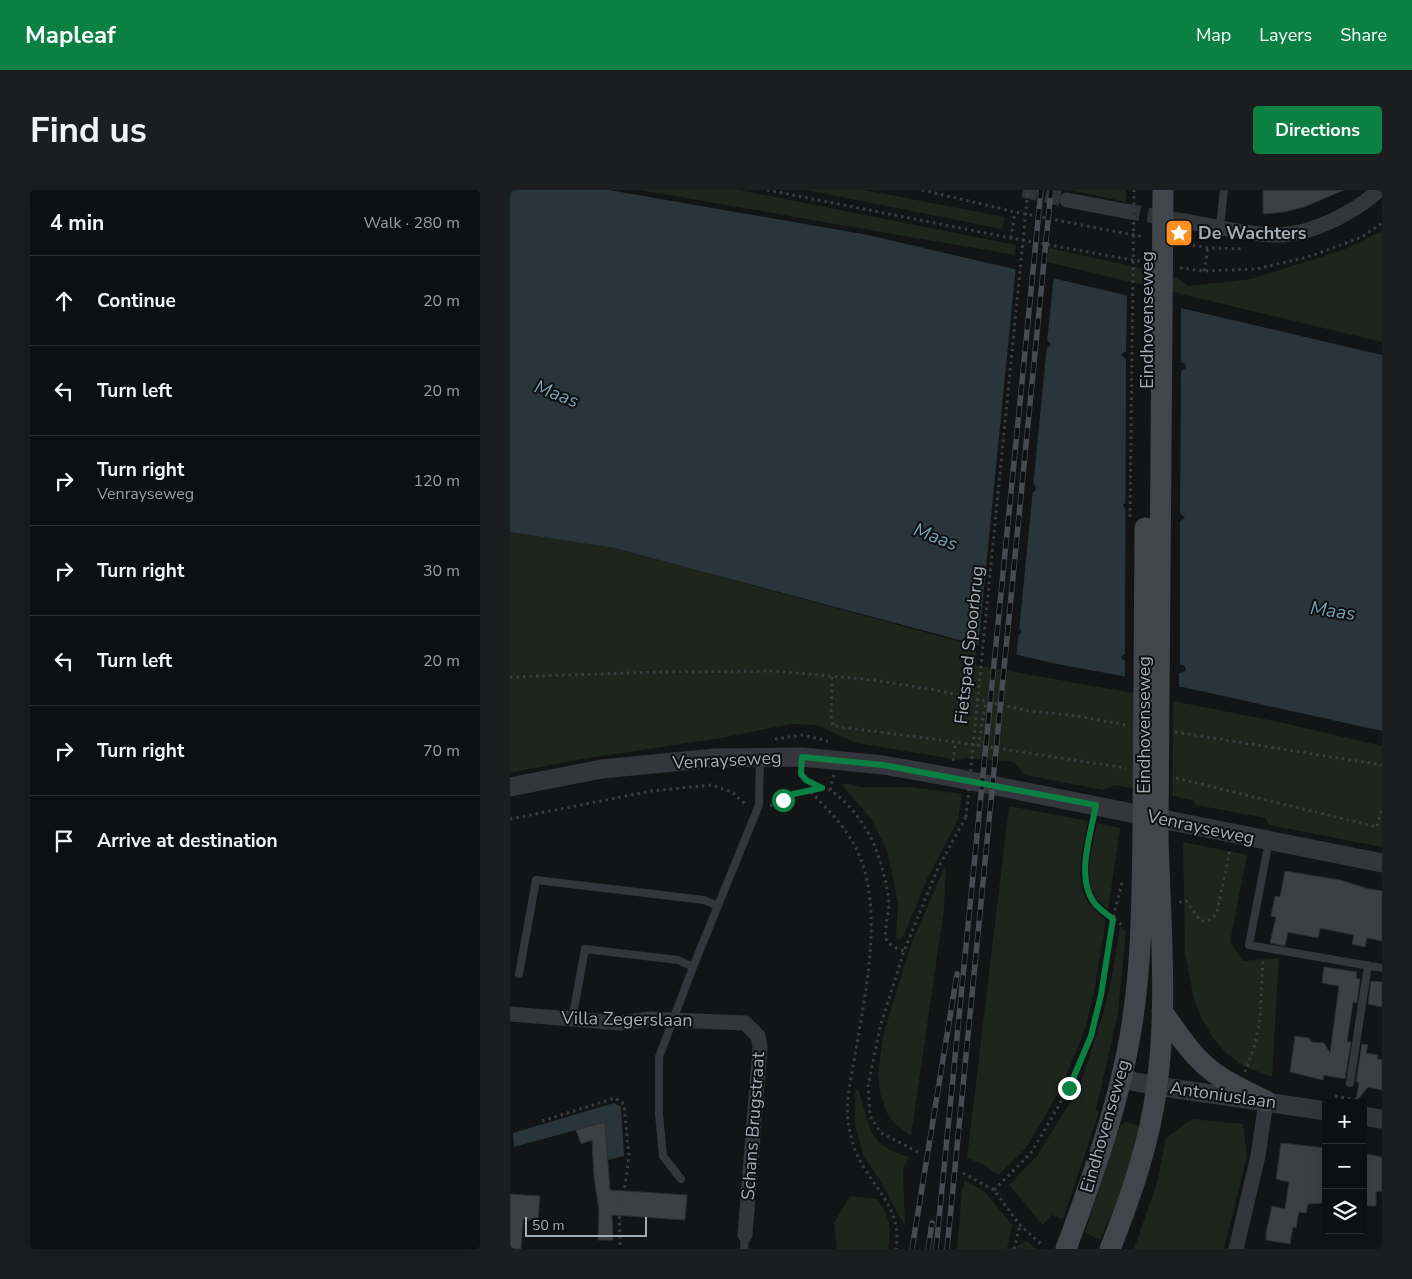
<!DOCTYPE html>
<meta charset="utf-8">
<style>
:root{--surface:#0e0f10;--page:#1c1d1e;--text:#f1f3f6;--muted:#9b9c9f;--line:#2e2f30;--accent:#0b8043}
body{margin:0;font-family:"Nunito Sans",sans-serif;background:var(--page);color:var(--text)}
.controls{position:absolute;right:15px;bottom:15px;display:grid;overflow:hidden;border-radius:5px;box-shadow:0 5px 20px #0002}
.controls button{width:45px;height:45px;display:grid;place-items:center;padding:0;border:0;border-bottom:1px solid var(--line);background:var(--surface);color:var(--text);font:25px sans-serif}
.scale{position:absolute;left:15px;bottom:12px;width:122px;box-sizing:border-box;padding-left:5px;border:2px solid #a4adb7;border-top:0;font-size:14px;line-height:18px;white-space:nowrap;color:#a4adb7;-webkit-text-stroke:4px #0e0f10;paint-order:stroke}
.stop{position:absolute;width:15px;height:15px;margin:-11px;border:4px solid #0b8043;border-radius:50%;background:#fff}
.stop.end{background:#0b8043;border-color:#fff;box-shadow:0 1px 5px #0008}
.list{margin:0;padding:0;list-style:none}
h2{display:flex;justify-content:space-between;align-items:center;height:65px;margin:0;padding:0 20px;font-size:21px}
h2 small{font-size:16px;font-weight:400;color:var(--muted)}
.list li{display:grid;grid-template-columns:32px 1fr auto;gap:15px;align-items:center;box-sizing:border-box;height:90px;padding:0 20px;border-top:1px solid var(--line)}
.list b{display:block;font-size:19px;white-space:nowrap}
.list p{margin:0;font-size:16px;white-space:nowrap;color:var(--muted)}
.list em{font-size:16px;font-style:normal;color:var(--muted)}
.icon{flex:none;width:28px;height:28px;fill:none;stroke:currentColor;stroke-width:2;stroke-linecap:round;stroke-linejoin:round}
.map{position:relative;flex:none;width:872px;height:1059px;overflow:hidden;border-radius:5px}
header{display:flex;align-items:center;gap:30px;box-sizing:border-box;height:70px;padding:0 25px;background:var(--accent);color:#fff}
header strong{font-size:24px}
nav{display:flex;gap:28px;margin-inline-start:auto;font-size:18px}
.intro{display:flex;align-items:center;justify-content:space-between;box-sizing:border-box;height:120px;padding:0 30px}
h1{margin:0;font-size:35px}
.button{padding:12px 22px;border-radius:5px;background:var(--accent);color:#fff;font-size:18px;font-weight:700}
main{display:flex;gap:30px;padding:0 30px}
aside{flex:1;background:var(--surface);border-radius:5px;box-shadow:0 5px 20px #0002}
.map>svg:first-child{display:block}
.green{fill:#1d251d}
.water{fill:#28353a;fill-rule:evenodd}
.pier{fill:#131415}
.building{fill:#3d3f43;stroke:#2d2e31}
.lines{fill:none;stroke-linecap:round;stroke-linejoin:round}
.minor-tunnel{stroke:#303335;stroke-width:15;stroke-dasharray:15 8;stroke-linecap:butt}
.path{stroke:#3a3d42;stroke-width:3;stroke-dasharray:2.5 4;stroke-linecap:butt}
.service{stroke:#34363b;stroke-width:8}
.minor{stroke:#34363b;stroke-width:15}
.tertiary{stroke:#34363b;stroke-width:19}
.secondary{stroke:#42454b;stroke-width:21}
.rail-casing{stroke:#474a50;stroke-width:5.5}
.rail{stroke:#0e0f10;stroke-width:4;stroke-dasharray:11;stroke-linecap:butt}
.path-bridge{stroke:#3a3d42;stroke-width:3;stroke-dasharray:2.5 4;stroke-linecap:butt}
.secondary-bridge{stroke:#42454b;stroke-width:21}
.route{stroke:#0b8043;stroke-width:6}
.labels{text-anchor:middle;stroke-width:4;stroke-linejoin:round;paint-order:stroke}
.poi-label{font-size:18px;font-weight:bold;fill:#a4adb7;stroke:#0e0f10;text-anchor:start}
.street-label{font-size:18px;fill:#a4adb7;stroke:#0e0f10}
.water-label{font-size:19px;font-style:italic;fill:#77a3b6;stroke:#0e0f10}
</style>
<header>
<strong>Mapleaf</strong>
<nav><a>Map</a><a>Layers</a><a>Share</a></nav>
</header>
<div class="intro"><h1>Find us</h1><a class="button">Directions</a></div>
<main>
<aside>
<h2>4 min<small>Walk · 280 m</small></h2>
<ul class="list">
<li><svg class="icon" aria-label="ahead" viewBox="0 0 24 24"><path d="M12 20V5M6 11l6-6 6 6"/></svg><div><b>Continue</b></div><em>20 m</em></li>
<li><svg class="icon" aria-label="left" viewBox="0 0 24 24"><path d="M17 20v-9H6M10 6l-5 5 5 5"/></svg><div><b>Turn left</b></div><em>20 m</em></li>
<li><svg class="icon" aria-label="right" viewBox="0 0 24 24"><path d="M7 20v-9h11M14 6l5 5-5 5"/></svg><div><b>Turn right</b><p>Venrayseweg</p></div><em>120 m</em></li>
<li><svg class="icon" aria-label="right" viewBox="0 0 24 24"><path d="M7 20v-9h11M14 6l5 5-5 5"/></svg><div><b>Turn right</b></div><em>30 m</em></li>
<li><svg class="icon" aria-label="left" viewBox="0 0 24 24"><path d="M17 20v-9H6M10 6l-5 5 5 5"/></svg><div><b>Turn left</b></div><em>20 m</em></li>
<li><svg class="icon" aria-label="right" viewBox="0 0 24 24"><path d="M7 20v-9h11M14 6l5 5-5 5"/></svg><div><b>Turn right</b></div><em>70 m</em></li>
<li><svg class="icon" aria-label="arrive" viewBox="0 0 24 24"><path d="M6 21V4h12l-3 4 3 4H6"/></svg><div><b>Arrive at destination</b></div></li>
</ul>
</aside>
<div class="map">
<svg width="872" height="1059" viewBox="0 0 872 1059">
<rect width="100%" height="100%" fill="#131415"/>
<path class="green" d="M 130,0 L 229,0 L 506,55 L 505,65 Z
M 296,0 L 354,0 L 495,27 L 492,39 Z
M 559,0 L 616,0 L 616,12 Z
M 872,41 L 872,152 L 537,72 L 539,58 L 630,78 L 667,88 L 678,96 L 741,89 L 833,60 Z
M 0,342 L 104,358 L 466,456 L 466,475 L 628,504 L 628,599 L 604,595 L 593,600 L 515,585 L 504,572 L 455,568 L 449,570 L 346,553 L 307,535 L 281,534 L 211,548 L 72,569 L 0,583 Z
M 663,511 L 774,533 L 872,556 L 872,657 L 759,635 L 755,628 L 686,615 L 682,610 L 662,606 Z
M 338,593 L 351,597 L 401,597 L 452,604 L 448,630 L 417,689 L 394,745 L 389,750 L 386,746 L 388,713 L 377,660 L 361,629 L 332,595 Z
M 499,616 L 578,631 C 573,658 563,689 579,714 C 583,720 591,725 596,730 L 584,802 L 575,840 L 550,900 L 516,958 L 489,985 L 474,975 L 457,968 Z
M 587,633 L 610,638 L 598,720 C 594,716 589,713 586,708 C 572,687 583,657 587,633 Z
M 673,652 L 737,665 L 720,752 L 733,771 L 769,768 L 762,887 L 733,876 L 716,863 L 703,848 L 691,828 L 684,809 L 675,764 Z
M 436,674 L 434,719 L 401,946 L 384,933 L 377,923 L 370,903 L 368,882 L 374,842 L 402,752 Z
M 610,737 L 616,742 L 608,823 L 586,920 L 589,922 L 553,1029 L 541,1025 L 533,1035 L 499,995 L 527,966 L 569,898 L 594,821 L 602,786 Z
M 345,900 L 349,901 C 360,936 357,955 399,967 L 393,979 L 395,1037 L 372,994 L 353,965 L 345,934 Z
M 682,929 L 733,934 L 737,966 L 714,1059 L 624,1059 L 647,993 L 656,948 Z
M 616,932 L 630,936 L 614,996 L 590,1050 L 575,1042 L 610,936 Z
M 455,990 L 475,1002 L 502,1035 L 497,1059 L 447,1059 L 452,1000 Z
M 340,1006 L 367,1009 C 380,1028 382,1036 378,1059 L 327,1059 L 324,1033 Z
M 516,1051 L 527,1059 L 507,1059 L 508,1056 Z"/>
<path class="water" d="M 0,0 L 99,0 L 358,45 L 872,165 L 872,541 L 677,498 L 542,473 L 483,459 L 104,358 L 0,342 ZM 503,143 L 535,148 L 541,154 L 539,157 L 533,159 L 502,150 ZM 614,162 L 671,172 L 675,174 L 676,178 L 671,181 L 617,170 L 611,165 ZM 492,287 L 522,293 L 525,295 L 526,300 L 522,303 L 488,294 L 487,291 ZM 615,313 L 670,323 L 675,328 L 669,332 L 616,320 L 613,315 ZM 477,430 L 507,436 L 512,442 L 508,446 L 473,439 ZM 614,464 L 671,475 L 675,476 L 676,480 L 671,483 L 617,472 L 611,468 Z
M 104,913 L 111,917 L 114,966 L 98,970 L 95,932 L 4,957 L 3,943 Z"/>
<path class="pier" d="M 506,76 L 544,85 L 537,152 L 507,145 L 503,148 L 505,150 L 533,156 L 537,155 L 523,297 L 521,295 L 492,289 L 489,291 L 516,300 L 523,299 L 509,441 L 507,439 L 477,432 L 475,437 L 506,443 L 509,443 L 506,467 L 468,458 Z
M 617,103 L 671,115 L 671,175 L 616,164 Z
M 616,167 L 671,178 L 670,326 L 616,316 L 619,318 L 670,329 L 670,477 L 615,466 Z
M 615,469 L 669,480 L 669,499 L 615,489 Z"/>
<path class="building" d="M 753,0 L 834,0 L 794,17 L 774,22 L 753,24 Z
M 775,681 L 830,690 L 859,699 L 872,701 L 872,751 L 857,748 L 855,757 L 842,754 L 844,745 L 810,738 L 808,748 L 778,742 L 775,756 L 760,753 L 766,727 L 761,726 L 765,706 L 770,707 Z
M 814,777 L 847,782 L 846,788 L 850,789 L 847,813 L 843,812 L 837,852 L 841,852 L 835,889 L 814,885 L 813,890 L 780,882 L 785,846 L 799,848 L 802,852 L 814,853 L 820,863 L 829,796 L 812,793 Z
M 861,791 L 872,792 L 872,817 L 858,814 Z
M 852,854 L 858,855 L 856,863 L 868,865 L 867,869 L 872,870 L 872,900 L 858,897 L 846,912 L 849,892 L 846,892 Z
M 95,932 L 100,1000 L 177,1005 L 175,1030 L 102,1025 L 103,1050 L 88,1050 L 89,1020 L 84,987 L 82,950 L 71,954 L 66,940 Z
M 771,953 L 816,958 L 816,1013 L 798,1014 L 796,1023 L 789,1022 L 786,1038 L 783,1037 L 780,1054 L 756,1050 L 756,1043 L 762,1016 L 775,1019 L 779,992 L 766,989 Z
M 853,963 L 872,967 L 872,1001 L 866,1002 L 866,1016 L 853,1016 Z
M 0,1004 L 30,1006 L 28,1031 L 13,1029 L 11,1059 L 0,1059 Z"/>
<g class="lines">
<path class="minor-tunnel" d="M 513,0 L 557,10
M 615,21 L 674,31"/>
<path class="path" d="M 257,0 L 501,48 L 634,72
M 412,0 L 505,22 L 634,47
M 501,48 L 505,22
M 670,53 L 698,58 L 733,59
M 670,78 L 694,81 L 746,79 L 798,67 L 852,47 L 872,33
M 694,81 L 698,58
M 0,487 L 148,482 L 265,481 L 363,490 L 426,500 L 518,521 L 560,525 L 617,535
M 322,487 L 321,526 L 323,536 L 446,552 L 616,578
M 665,542 L 872,575
M 265,549 L 293,545 L 318,551
M 468,556 L 476,512
M 443,571 L 446,552
M 291,583 C 298,595 310,594 320,600 C 337,610 359,639 365,657 C 372,676 377,693 379,713 C 379,724 374,737 376,748 C 378,756 387,758 394,761
M 666,588 L 867,637 L 872,617
M 320,600 L 324,585
M 301,602 C 319,621 339,640 349,665 C 373,720 356,801 346,859 C 342,885 334,913 339,938 C 341,947 344,959 348,967 C 364,999 393,1020 386,1059
M 260,615 L 265,616 L 283,604 L 312,598
M 0,629 L 141,601 L 201,595 L 222,602 L 235,614 L 238,614
M 583,631 C 579,655 565,693 585,713 C 592,722 603,729 612,735
M 669,712 L 676,711 L 690,730 C 698,733 703,729 707,722 L 720,660
M 735,882 L 745,854 L 750,829 L 753,768
M 825,906 L 849,910
M 32,931 L 105,908 L 114,914 L 119,966 L 115,996 L 109,1010 L 110,1059
M 408,962 L 371,943 L 360,926 L 358,896 L 370,837 L 394,761 L 428,678 L 456,627
M 453,983 L 484,1000 L 510,1035 L 531,1054
M 484,1000 L 521,963 L 559,898 L 581,846 L 591,805 L 603,729 L 612,692
M 504,1059 L 510,1035"/>
<path class="service" d="M 710,37 L 714,0
M 759,651 L 739,755 L 872,778
M 9,784 L 26,690 L 194,710 L 208,716
M 62,830 L 75,759 L 168,770 L 183,777
M 840,893 L 858,775
M 171,989 L 153,966 L 149,924 L 149,867 L 183,777 L 249,615 L 250,568
M 234,1059 L 235,1045"/>
<path class="minor" d="M 557,10 L 615,21
M 674,31 C 704,36 739,45 769,45 C 803,44 845,22 869,0
M 0,824 L 111,833 L 140,829 L 235,833 L 248,846 L 250,857 L 235,1045
M 726,1059 L 748,966 L 756,911"/>
<path class="tertiary" d="M 0,597 L 92,579 L 205,568 L 292,567 L 373,575 L 441,587 L 872,673
M 611,889 L 647,896 L 816,921
M 853,926 L 872,929"/>
<path class="secondary" d="M 652,821 C 667,842 681,865 702,881 C 718,894 738,902 756,911
M 556,1059 C 583,986 610,912 622,834 C 632,771 632,706 633,642
M 600,1059 C 621,1006 640,952 647,895 C 658,813 650,728 648,645"/>
<defs>
<path id="rail" d="M 402,1059 L 447,784
M 418,1059 L 422,1033
M 426,1059 L 531,0
M 437,1059 L 541,0"/>
</defs>
<use href="#rail" class="rail-casing"/>
<use href="#rail" class="rail"/>
<path class="path-bridge" d="M 620,327 L 624,0
M 456,627 L 518,0"/>
<path class="secondary-bridge" d="M 633,642 L 635,338
M 648,645 L 653,0"/>
</g>
<g class="lines">
<path class="route" d="M 273,610 L 283,604 L 312,598 L 296,590 L 291,584 L 292,567 L 373,575 L 586,615 C 581,643 566,686 583,711 C 587,718 597,724 603,729 L 591,805 L 581,846 L 559,898"/>
</g>
<defs>
<symbol id="sight-square" viewBox="-11 -11 22 22"><rect x="-9" y="-9" width="18" height="18" rx="4" fill="#ff8f21" stroke="#0e0f10"/><path d="M0-6L1.8-2.2L6-1.7L2.9 1.2L3.7 5.4L0 3.3L-3.7 5.4L-2.9 1.2L-6-1.7L-1.8-2.2Z" fill="#fff"/></symbol>
</defs>
<g fill-rule="evenodd">
<use href="#sight-square" x="653" y="27" width="32" height="32"/>
</g>
<g class="labels">
<g class="poi-label">
<text x="688" y="49">De Wachters</text>
</g>
<g class="street-label">
<text transform="translate(637 130) rotate(-90)" y="6">Eindhovenseweg</text>
<text transform="translate(459 455) rotate(-84)" y="6">Fietspad Spoorbrug</text>
<text transform="translate(634 535) rotate(-90)" y="6">Eindhovenseweg</text>
<text transform="translate(217 570) rotate(-3)" y="6">Venrayseweg</text>
<text transform="translate(691 637) rotate(12)" y="6">Venrayseweg</text>
<text transform="translate(117 829) rotate(1)" y="6">Villa Zegerslaan</text>
<text transform="translate(713 905) rotate(8)" y="6">Antoniuslaan</text>
<text transform="translate(243 936) rotate(-86)" y="6">Schans Brugstraat</text>
<text transform="translate(595 936) rotate(-74)" y="6">Eindhovenseweg</text>
</g>
<g class="water-label">
<text transform="translate(47 203) rotate(21)" y="7">Maas</text>
<text transform="translate(426 346) rotate(21)" y="7">Maas</text>
<text transform="translate(823 420) rotate(8)" y="7">Maas</text>
</g>
</g>
</svg>
<div class="controls">
<button>+</button>
<button>−</button>
<button><svg class="icon" aria-label="layers" viewBox="0 0 24 24"><path d="M12 4l9 5-9 5-9-5zM3 14l9 5 9-5"/></svg></button>
</div>
<div class="scale">50 m</div>
<div class="stop" style="left:273px;top:610px"></div>
<div class="stop end" style="left:559px;top:898px"></div>
</div>
</main>
